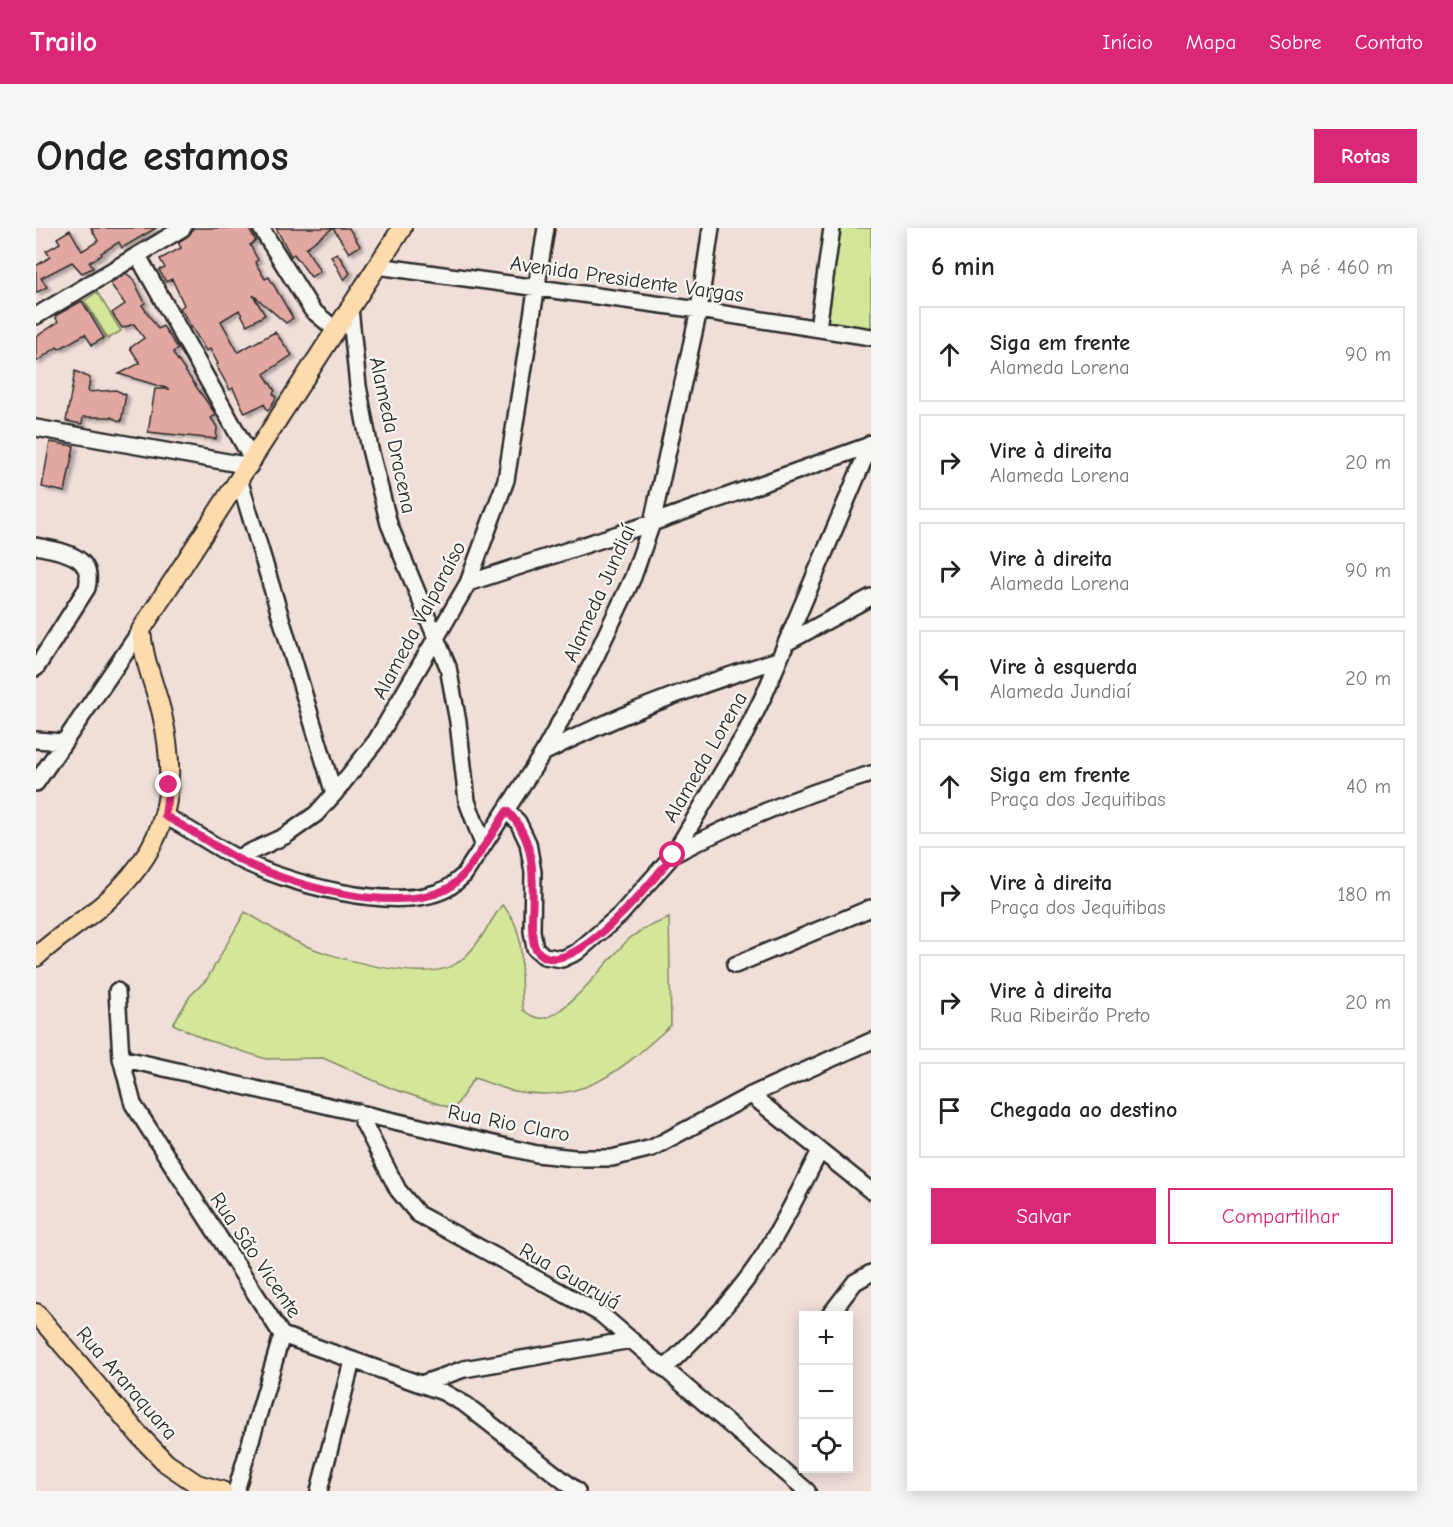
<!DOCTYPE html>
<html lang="pt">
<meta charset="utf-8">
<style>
:root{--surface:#fff;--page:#f6f6f6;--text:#222;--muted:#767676;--line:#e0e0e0;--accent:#db2777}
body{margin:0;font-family:"Comic Neue",sans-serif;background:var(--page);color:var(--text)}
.controls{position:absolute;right:18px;bottom:18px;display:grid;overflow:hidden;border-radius:0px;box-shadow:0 3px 15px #0003}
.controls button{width:54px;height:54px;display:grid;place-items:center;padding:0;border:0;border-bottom:2px solid var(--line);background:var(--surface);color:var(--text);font:30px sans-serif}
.stop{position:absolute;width:18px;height:18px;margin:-14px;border:4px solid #db2777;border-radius:50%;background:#fff}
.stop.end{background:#db2777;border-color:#fff;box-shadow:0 2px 6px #0008}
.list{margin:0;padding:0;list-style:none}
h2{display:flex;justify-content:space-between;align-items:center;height:78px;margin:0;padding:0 24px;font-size:26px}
h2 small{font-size:20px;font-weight:400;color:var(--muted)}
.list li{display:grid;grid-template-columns:39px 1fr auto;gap:18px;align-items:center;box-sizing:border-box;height:96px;margin:0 12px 12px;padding:0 12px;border:2px solid var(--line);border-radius:0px}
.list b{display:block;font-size:22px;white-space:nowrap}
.list p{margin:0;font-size:20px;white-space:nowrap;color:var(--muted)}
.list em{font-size:20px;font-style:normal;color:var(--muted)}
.actions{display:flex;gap:12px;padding:18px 24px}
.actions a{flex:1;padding:14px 0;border:2px solid var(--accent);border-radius:0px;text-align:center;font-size:21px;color:var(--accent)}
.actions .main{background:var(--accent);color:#fff}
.icon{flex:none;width:33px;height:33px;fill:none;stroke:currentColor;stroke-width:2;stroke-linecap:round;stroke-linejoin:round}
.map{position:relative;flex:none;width:835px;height:1263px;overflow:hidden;border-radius:0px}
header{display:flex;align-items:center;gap:36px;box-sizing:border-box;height:84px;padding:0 30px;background:var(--accent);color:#fff}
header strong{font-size:28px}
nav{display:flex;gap:33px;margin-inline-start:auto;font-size:21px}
.intro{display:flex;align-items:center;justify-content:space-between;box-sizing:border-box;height:144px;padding:0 36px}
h1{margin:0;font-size:42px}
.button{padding:15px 27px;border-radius:0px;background:var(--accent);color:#fff;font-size:21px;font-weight:700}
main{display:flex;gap:36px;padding:0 36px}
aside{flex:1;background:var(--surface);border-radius:0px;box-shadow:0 3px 15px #0003}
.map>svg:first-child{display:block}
.green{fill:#d4e69a;stroke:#808862;stroke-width:1.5}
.building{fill:#e1a7a0;stroke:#2b2b2b;stroke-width:1.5;filter:url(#shadow)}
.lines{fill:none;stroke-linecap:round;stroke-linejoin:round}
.minor-casing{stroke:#2b2b2b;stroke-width:20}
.major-casing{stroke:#2b2b2b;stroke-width:22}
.minor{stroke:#f6f6f2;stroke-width:15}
.major{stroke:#fedbac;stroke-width:18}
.route{stroke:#db2777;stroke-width:8}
.labels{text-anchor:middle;stroke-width:4.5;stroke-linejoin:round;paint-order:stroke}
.street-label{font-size:21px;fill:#2b2b2b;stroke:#f6f6f2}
</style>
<header>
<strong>Trailo</strong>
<nav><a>Início</a><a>Mapa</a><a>Sobre</a><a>Contato</a></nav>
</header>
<div class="intro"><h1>Onde estamos</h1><a class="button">Rotas</a></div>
<main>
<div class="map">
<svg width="835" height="1263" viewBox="0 0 835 1263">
<defs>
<filter id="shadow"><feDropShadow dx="4" dy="2.5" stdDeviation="1.5" flood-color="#0004"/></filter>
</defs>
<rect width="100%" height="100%" fill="#f0ded9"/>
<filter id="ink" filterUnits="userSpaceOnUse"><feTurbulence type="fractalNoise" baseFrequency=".0167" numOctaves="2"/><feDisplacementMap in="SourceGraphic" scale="12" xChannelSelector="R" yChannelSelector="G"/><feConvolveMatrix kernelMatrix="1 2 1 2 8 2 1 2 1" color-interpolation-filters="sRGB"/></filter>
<g filter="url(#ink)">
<path class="green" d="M 796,0 L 835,0 L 835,109 L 782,100 Z
M 61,64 L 85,103 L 72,111 L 48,73 Z
M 466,677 C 495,705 481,746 487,782 C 493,787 500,791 508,790 C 532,786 574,729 592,712 C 602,702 620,696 633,690 L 635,797 C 585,842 549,877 478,863 C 465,860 451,854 438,850 L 418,881 L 357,861 L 287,830 L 230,831 L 168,811 L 137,796 L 154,768 L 171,751 L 209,684 C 226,693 241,704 257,712 C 290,729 389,757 421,735 C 441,722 452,696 466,677 Z"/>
<path class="building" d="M 55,0 L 120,0 L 86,20 L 83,14 L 65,25 L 66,27 L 53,34 L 57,40 L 46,45 L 36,34 L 5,50 L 11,59 L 0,65 L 0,38 L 14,29 L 10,23 L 24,15 L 21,10 L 34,2 L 46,23 L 62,13 Z
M 157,0 L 212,0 L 220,13 L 214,17 L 222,32 L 219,34 L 229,51 L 233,49 L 257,90 L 250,95 L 217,67 L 229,87 L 211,97 L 203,82 L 185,93 L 202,124 L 239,104 L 256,127 L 228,146 L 239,163 L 237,165 L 240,170 L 232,183 L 228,176 L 209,185 L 197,160 L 194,162 L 180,137 L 182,136 L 174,121 L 170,123 L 144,80 L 148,77 L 136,51 L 130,54 L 123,42 L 129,40 L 124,31 L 145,20 L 142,14 L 152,8 Z
M 240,0 L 297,0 L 270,20 L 284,43 L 275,49 L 258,26 L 255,28 Z
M 297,0 L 313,0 L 324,18 L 313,25 Z
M 301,25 L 314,45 L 308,52 L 295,28 Z
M 90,45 L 97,51 L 109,75 L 106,77 L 122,101 L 127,98 L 138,115 L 142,121 L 137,124 L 138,127 L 180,187 L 175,190 L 181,199 L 180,211 L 112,204 L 119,161 L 133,161 L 83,146 L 104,135 L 94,120 L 108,110 L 98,96 L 86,100 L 76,85 L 89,76 L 74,55 Z
M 46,73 L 68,110 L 56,117 L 49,106 L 23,121 L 21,119 L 0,134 L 0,109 L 22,94 L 19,88 Z
M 39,143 L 54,150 L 52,164 L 80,162 L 90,167 L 85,194 L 75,189 L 47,189 L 46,196 L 30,193 Z
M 14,214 L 38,218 L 29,264 L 6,259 Z"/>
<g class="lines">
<defs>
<path id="minor" d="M 225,0 L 276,82 L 300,102
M 102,28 L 217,233
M 341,38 L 663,82 L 835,109
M 314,80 L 322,158 L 334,221 L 353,296 L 412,439 L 422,494 L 431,573 L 447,616
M 0,88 L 147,0
M 782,100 L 796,0
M 0,200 L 214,238
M 204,254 L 298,566
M 0,318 C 25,323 59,327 51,360 L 0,440
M 432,355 L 616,295 L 834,217
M 750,415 L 835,369
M 0,512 L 27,514
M 507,525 C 583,486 661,457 742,432
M 0,555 L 105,402
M 471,583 L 482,594 L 492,615 L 497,644 L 496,703 L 499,720 L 508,728 L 526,731 L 541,724 L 584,687 L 637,627 L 709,506 L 729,465 L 835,215
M 129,588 C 154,601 176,617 201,630 C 248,655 360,686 410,661 C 416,658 422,652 428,647 L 507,525 L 559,430 L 597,349 L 616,295 L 663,82 L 675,0
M 638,626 C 702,593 766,566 835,546
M 201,630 L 249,608 L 280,586 L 298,566 L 340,513 L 432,355 L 470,252 L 510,0
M 699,737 L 835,680
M 81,763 L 85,830 L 97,876 L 246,1107 L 407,1164 L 430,1177 L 541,1263
M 85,830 L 501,926 L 538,930 L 576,930 L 616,920 L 715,867 L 835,813
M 715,867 L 835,963
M 322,884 L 362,962 L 382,986 L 565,1086 L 771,1263
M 793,1088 L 819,1054 L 835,1045
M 629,1140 C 661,1109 693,1077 719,1040 C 744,1004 763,963 784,923
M 385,1156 L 428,1141 L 595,1112
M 200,1263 L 246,1107
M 283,1263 L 316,1133"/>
<path id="major" d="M 0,729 C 23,707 52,691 75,669 C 132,616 143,560 126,486 C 119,457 107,432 105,402 L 366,0
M 0,1085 L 104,1208 L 130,1235 L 161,1256 L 186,1263"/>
</defs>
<use href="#minor" class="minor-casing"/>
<use href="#major" class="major-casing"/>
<use href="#minor" class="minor"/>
<use href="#major" class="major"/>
</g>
</g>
<g class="lines" filter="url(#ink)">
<path class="route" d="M 133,557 L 129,588 C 154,601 176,617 200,630 C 251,657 355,686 409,662 C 431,652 456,604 471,583 C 502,613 497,654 496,694 C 496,702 496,715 500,721 C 529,763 620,649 637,627"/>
</g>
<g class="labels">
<g class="street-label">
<text transform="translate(591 51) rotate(8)" y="7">Avenida Presidente Vargas</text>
<text transform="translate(357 207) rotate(78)" y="7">Alameda Dracena</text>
<text transform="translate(563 365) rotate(-66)" y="7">Alameda Jundiaí</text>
<text transform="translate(383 392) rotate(-62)" y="7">Alameda Valparaíso</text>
<text transform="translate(669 529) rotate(-60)" y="7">Alameda Lorena</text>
<text transform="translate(473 895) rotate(11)" y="7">Rua Rio Claro</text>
<text transform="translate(220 1027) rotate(56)" y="7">Rua São Vicente</text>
<text transform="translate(534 1048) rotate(30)" y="7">Rua Guarujá</text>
<text transform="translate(91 1155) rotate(49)" y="7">Rua Araraquara</text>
</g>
</g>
</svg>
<div class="controls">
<button>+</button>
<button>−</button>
<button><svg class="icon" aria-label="locate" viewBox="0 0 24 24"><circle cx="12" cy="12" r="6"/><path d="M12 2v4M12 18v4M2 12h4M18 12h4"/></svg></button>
</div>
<div class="stop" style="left:637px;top:627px"></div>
<div class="stop end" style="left:133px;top:557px"></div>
</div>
<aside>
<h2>6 min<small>A pé · 460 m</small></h2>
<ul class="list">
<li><svg class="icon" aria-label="ahead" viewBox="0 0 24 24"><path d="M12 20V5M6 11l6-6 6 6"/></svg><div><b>Siga em frente</b><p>Alameda Lorena</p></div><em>90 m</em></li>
<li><svg class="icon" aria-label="right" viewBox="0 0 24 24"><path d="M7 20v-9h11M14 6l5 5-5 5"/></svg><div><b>Vire à direita</b><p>Alameda Lorena</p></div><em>20 m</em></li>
<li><svg class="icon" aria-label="right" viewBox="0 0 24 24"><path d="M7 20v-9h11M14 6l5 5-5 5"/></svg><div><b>Vire à direita</b><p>Alameda Lorena</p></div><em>90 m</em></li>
<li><svg class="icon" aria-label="left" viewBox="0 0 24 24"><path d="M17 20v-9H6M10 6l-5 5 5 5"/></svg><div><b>Vire à esquerda</b><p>Alameda Jundiaí</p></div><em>20 m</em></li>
<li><svg class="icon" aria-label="ahead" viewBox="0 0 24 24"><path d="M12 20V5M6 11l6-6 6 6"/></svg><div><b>Siga em frente</b><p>Praça dos Jequitibas</p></div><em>40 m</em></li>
<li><svg class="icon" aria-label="right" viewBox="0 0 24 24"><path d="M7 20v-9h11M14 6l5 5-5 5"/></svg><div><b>Vire à direita</b><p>Praça dos Jequitibas</p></div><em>180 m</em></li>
<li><svg class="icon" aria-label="right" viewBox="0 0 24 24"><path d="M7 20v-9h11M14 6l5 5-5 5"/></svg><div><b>Vire à direita</b><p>Rua Ribeirão Preto</p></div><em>20 m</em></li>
<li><svg class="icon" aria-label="arrive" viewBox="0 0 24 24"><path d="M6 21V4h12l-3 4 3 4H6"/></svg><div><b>Chegada ao destino</b></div></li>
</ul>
<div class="actions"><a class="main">Salvar</a><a>Compartilhar</a></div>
</aside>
</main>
